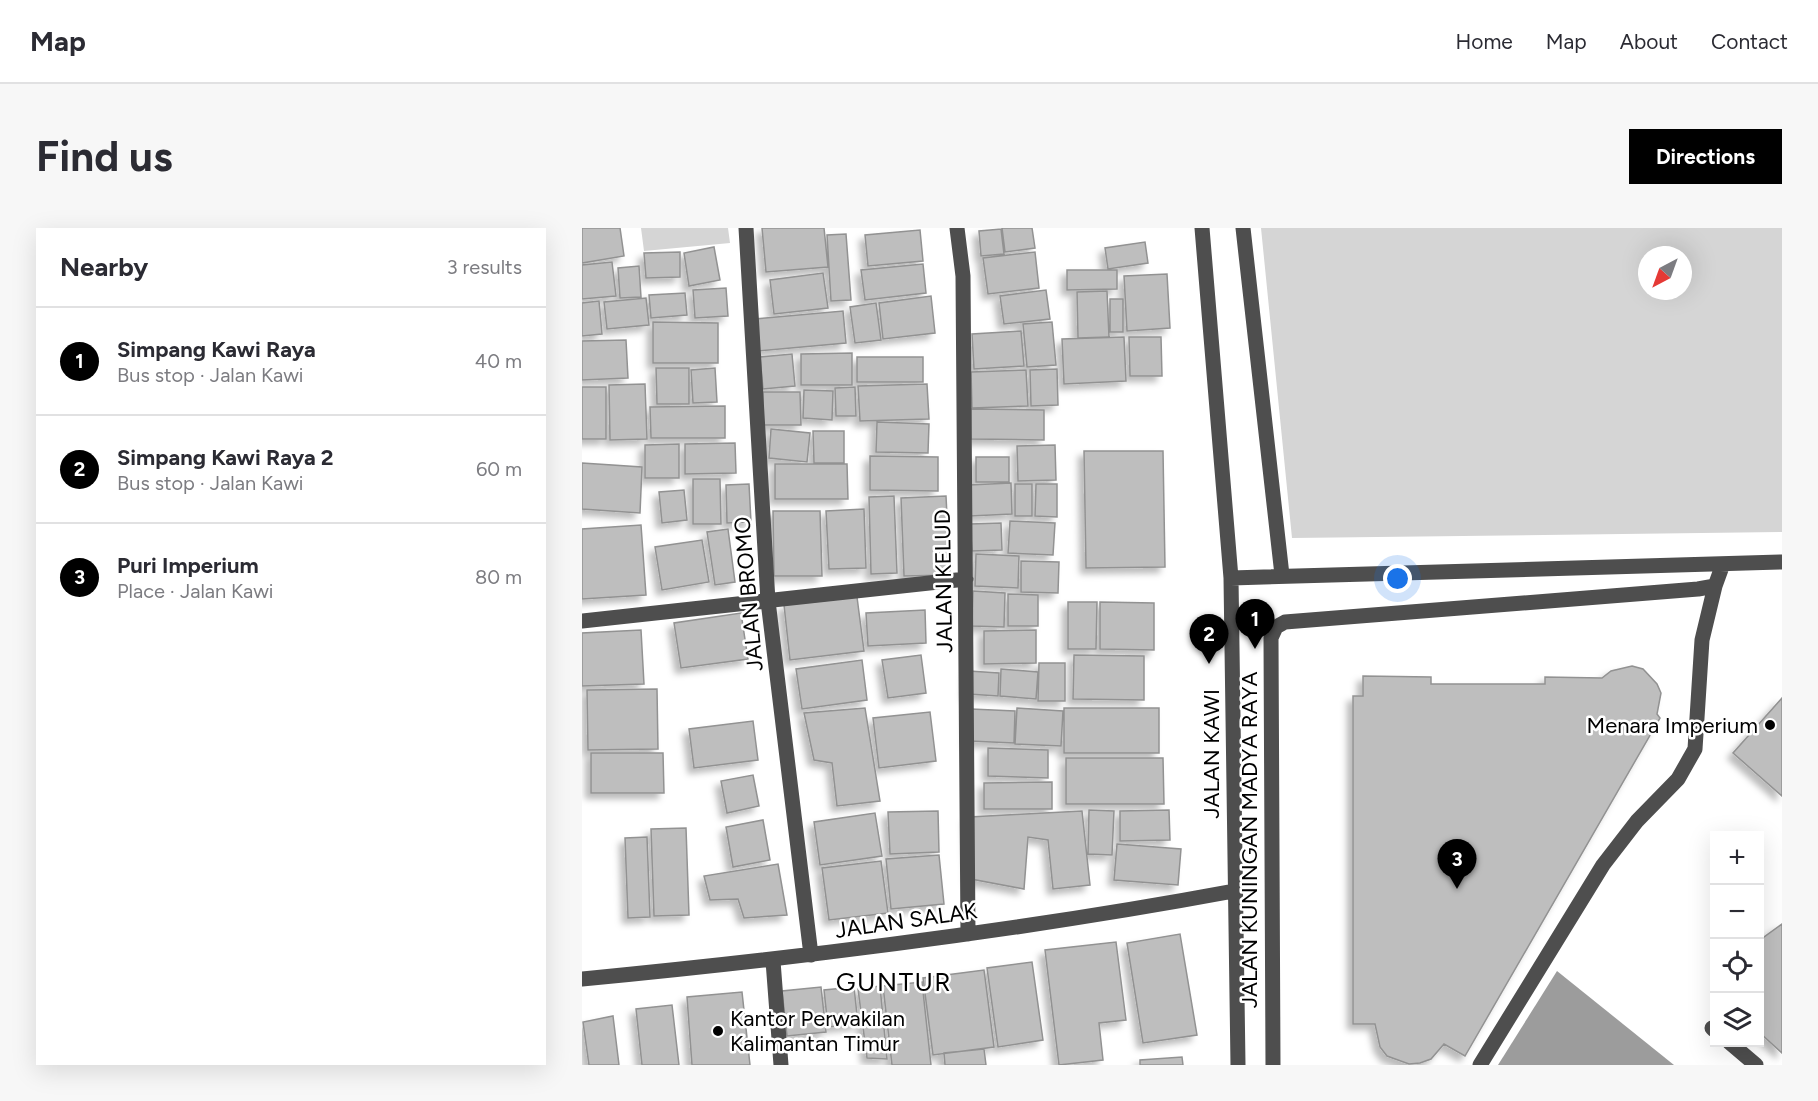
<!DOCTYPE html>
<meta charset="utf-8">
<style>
:root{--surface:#fff;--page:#f7f7f7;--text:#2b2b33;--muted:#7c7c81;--line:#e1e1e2;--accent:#000}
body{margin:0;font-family:Figtree,sans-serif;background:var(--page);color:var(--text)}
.controls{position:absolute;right:18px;bottom:18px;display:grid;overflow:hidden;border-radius:0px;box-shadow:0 6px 24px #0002}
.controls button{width:54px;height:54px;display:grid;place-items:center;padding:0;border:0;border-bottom:2px solid var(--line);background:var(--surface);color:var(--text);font:30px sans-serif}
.compass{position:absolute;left:1056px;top:18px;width:54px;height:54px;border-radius:50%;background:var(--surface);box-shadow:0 6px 24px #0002;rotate:221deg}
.you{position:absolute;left:816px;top:351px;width:21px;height:21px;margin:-15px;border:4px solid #fff;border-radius:50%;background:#1a73e8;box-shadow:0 0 0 9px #1a73e833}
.badge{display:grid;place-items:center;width:39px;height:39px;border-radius:50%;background:var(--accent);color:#fff;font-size:20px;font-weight:700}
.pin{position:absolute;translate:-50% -50px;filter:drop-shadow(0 2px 3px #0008)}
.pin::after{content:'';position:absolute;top:32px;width:21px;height:18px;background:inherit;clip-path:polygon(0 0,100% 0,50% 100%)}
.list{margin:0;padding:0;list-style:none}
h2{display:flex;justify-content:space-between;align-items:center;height:78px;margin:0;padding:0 24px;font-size:26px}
h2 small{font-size:20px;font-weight:400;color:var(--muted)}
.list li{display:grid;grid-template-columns:39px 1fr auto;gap:18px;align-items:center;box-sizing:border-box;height:108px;padding:0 24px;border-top:2px solid var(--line)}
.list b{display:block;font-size:22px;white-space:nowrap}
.list p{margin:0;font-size:20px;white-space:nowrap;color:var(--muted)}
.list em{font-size:20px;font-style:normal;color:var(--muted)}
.icon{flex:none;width:33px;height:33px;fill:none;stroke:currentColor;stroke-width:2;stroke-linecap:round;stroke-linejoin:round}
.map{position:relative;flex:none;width:1200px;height:837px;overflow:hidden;border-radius:0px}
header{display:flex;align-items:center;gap:36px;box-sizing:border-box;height:84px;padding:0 30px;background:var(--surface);border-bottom:2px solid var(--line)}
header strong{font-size:28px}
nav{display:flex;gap:33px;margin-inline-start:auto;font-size:21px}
.intro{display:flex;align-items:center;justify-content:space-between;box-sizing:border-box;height:144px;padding:0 36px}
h1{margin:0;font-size:42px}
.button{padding:15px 27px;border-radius:0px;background:var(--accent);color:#fff;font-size:21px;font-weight:700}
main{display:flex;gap:36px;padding:0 36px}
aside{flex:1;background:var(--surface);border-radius:0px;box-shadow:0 6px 24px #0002}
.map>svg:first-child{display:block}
.green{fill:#d5d5d5;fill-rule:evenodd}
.water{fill:#9c9c9c}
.building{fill:#bebebe;stroke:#929292;stroke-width:1.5;filter:url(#shadow)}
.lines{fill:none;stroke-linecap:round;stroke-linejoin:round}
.minor{stroke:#4e4e4e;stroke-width:15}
.poi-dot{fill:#000;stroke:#fff;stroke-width:2}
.labels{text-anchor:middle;stroke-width:5;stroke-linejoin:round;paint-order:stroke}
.street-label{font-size:22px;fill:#000;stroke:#fff}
.poi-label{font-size:22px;fill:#000;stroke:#fff;text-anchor:end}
.quarter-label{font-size:26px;letter-spacing:1.5px;fill:#000;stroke:#fff}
</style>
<header>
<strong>Map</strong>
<nav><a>Home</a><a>Map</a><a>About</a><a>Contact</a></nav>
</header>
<div class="intro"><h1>Find us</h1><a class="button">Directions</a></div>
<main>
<aside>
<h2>Nearby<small>3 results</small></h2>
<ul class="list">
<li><span class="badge">1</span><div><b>Simpang Kawi Raya</b><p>Bus stop · Jalan Kawi</p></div><em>40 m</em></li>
<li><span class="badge">2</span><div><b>Simpang Kawi Raya 2</b><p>Bus stop · Jalan Kawi</p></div><em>60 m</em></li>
<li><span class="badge">3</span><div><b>Puri Imperium</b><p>Place · Jalan Kawi</p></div><em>80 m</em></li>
</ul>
</aside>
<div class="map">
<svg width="1200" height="837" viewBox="0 0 1200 837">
<defs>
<filter id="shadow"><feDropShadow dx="-5.5" dy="5.5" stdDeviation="3" flood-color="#0004"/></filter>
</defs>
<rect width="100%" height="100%" fill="#fff"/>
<path class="green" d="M 59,0 L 146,0 L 148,15 L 62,23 Z
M 679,0 L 1200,0 L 1200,304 L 710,310 ZM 1065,27 L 1101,27 L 1101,63 L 1065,63 Z"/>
<path class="water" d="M 975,743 L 1092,837 L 916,837 Z"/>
<path class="building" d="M 0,0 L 38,0 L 42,28 L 0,35 Z
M 180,0 L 242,0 L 246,39 L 184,44 Z
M 420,0 L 450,0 L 453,20 L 423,24 Z
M 419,1 L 422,26 L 399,28 L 397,3 Z
M 338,2 L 341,33 L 286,38 L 283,7 Z
M 264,6 L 269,72 L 249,73 L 245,7 Z
M 563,14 L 566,35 L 526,41 L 523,20 Z
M 132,19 L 138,52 L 107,58 L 102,25 Z
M 98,24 L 98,49 L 64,50 L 62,25 Z
M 453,24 L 457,60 L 406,66 L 401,30 Z
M 30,34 L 34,68 L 0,71 L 0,37 Z
M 341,36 L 344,65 L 283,72 L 279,42 Z
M 57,38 L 59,69 L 38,70 L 36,40 Z
M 485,42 L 535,42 L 535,61 L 485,62 Z
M 241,45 L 246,80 L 192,86 L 188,52 Z
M 585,46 L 588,100 L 545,103 L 542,48 Z
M 144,60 L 146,88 L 113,90 L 111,62 Z
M 464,62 L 468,91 L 422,96 L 418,68 Z
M 525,63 L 527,109 L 496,110 L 495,64 Z
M 103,65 L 105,87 L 69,90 L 67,67 Z
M 349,68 L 353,105 L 301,111 L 297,75 Z
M 64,70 L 67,97 L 25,101 L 22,74 Z
M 528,71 L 541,71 L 541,104 L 528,104 Z
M 17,73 L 20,106 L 0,108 L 0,75 Z
M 294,75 L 299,112 L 273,115 L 268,79 Z
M 261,83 L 264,115 L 176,123 L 173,91 Z
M 71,94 L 136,95 L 136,135 L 71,135 Z
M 470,94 L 474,137 L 445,139 L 441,96 Z
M 439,103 L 442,138 L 392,141 L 390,106 Z
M 542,109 L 544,153 L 482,156 L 480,111 Z
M 547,109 L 579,109 L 580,148 L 548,148 Z
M 44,112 L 46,150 L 0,152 L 0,113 Z
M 270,125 L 270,157 L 219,157 L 219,126 Z
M 210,126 L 213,158 L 181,161 L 178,129 Z
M 275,129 L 341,129 L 341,154 L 275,154 Z
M 74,140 L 107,140 L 107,176 L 75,176 Z
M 133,140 L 135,174 L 111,175 L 109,142 Z
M 475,141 L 476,177 L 449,178 L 448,142 Z
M 444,142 L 446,178 L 390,180 L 389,144 Z
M 63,156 L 65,211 L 28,212 L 27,157 Z
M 345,156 L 347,191 L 278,193 L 276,158 Z
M 0,159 L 24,159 L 24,211 L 0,211 Z
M 273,159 L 274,188 L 254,188 L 253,160 Z
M 222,162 L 251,163 L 250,192 L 221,190 Z
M 181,164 L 218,164 L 219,197 L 181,197 Z
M 143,178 L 143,210 L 69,210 L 68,179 Z
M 389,181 L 462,182 L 462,212 L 389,211 Z
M 295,194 L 347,196 L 346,225 L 294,224 Z
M 189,201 L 228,205 L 225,234 L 187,230 Z
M 231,203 L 262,203 L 262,235 L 232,235 Z
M 153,215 L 154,245 L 103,246 L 103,216 Z
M 97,216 L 97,250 L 63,250 L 63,217 Z
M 473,217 L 474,252 L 436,253 L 435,218 Z
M 502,223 L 581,223 L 583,339 L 504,340 Z
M 288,228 L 356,229 L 356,263 L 288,262 Z
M 394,229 L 427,229 L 427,254 L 394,254 Z
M 0,235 L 60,239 L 58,285 L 0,281 Z
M 193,236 L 265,236 L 266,271 L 193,271 Z
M 111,251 L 138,251 L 139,296 L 111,296 Z
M 429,255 L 430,286 L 388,288 L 387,257 Z
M 167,256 L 169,294 L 145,295 L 144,257 Z
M 433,256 L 450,256 L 450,288 L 433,288 Z
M 454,256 L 475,256 L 475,289 L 453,288 Z
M 102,262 L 105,292 L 80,295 L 77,264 Z
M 312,268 L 315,345 L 289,346 L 287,269 Z
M 364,268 L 368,347 L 322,348 L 319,270 Z
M 282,281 L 284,340 L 247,341 L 244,283 Z
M 191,283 L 238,283 L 240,348 L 192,348 Z
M 428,293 L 473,295 L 471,327 L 426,325 Z
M 419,295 L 420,322 L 390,323 L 388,296 Z
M 59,297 L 64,367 L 0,371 L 0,301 Z
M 146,301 L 153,354 L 133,357 L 125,304 Z
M 120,312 L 127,354 L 80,362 L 73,319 Z
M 394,326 L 437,328 L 436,360 L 393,358 Z
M 439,333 L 477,334 L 476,365 L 439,364 Z
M 391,363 L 423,365 L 422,399 L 390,398 Z
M 426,366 L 456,367 L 456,398 L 426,398 Z
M 275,369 L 282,423 L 208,432 L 202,377 Z
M 486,374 L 515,374 L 514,421 L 486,421 Z
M 518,374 L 572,375 L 572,422 L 518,421 Z
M 343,382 L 344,415 L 286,418 L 284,385 Z
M 159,385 L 166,431 L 99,440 L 92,395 Z
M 59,402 L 62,456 L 0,458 L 0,405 Z
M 454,402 L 454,435 L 402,436 L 402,403 Z
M 339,427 L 344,465 L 306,470 L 300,432 Z
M 492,427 L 562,428 L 562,472 L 491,471 Z
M 280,432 L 285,472 L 220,481 L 214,441 Z
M 457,435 L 483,435 L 483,473 L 456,473 Z
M 1050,438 L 1061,441 L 1075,456 L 1079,465 L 1075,486 L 1078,490 L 883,828 L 862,816 L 849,831 L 838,835 L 827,836 L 805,828 L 798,819 L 793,796 L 771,796 L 771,468 L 781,468 L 781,448 L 849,449 L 849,456 L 963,456 L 963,449 L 1020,450 L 1029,443 Z
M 419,441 L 456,444 L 454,471 L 418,468 Z
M 387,443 L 417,445 L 416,468 L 386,466 Z
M 75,461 L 76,521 L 6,522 L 5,462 Z
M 1200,470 L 1200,568 L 1151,525 Z
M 283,480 L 298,573 L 255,578 L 250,535 L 232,532 L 222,485 Z
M 435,480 L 481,483 L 479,518 L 433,516 Z
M 482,480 L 577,480 L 577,525 L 482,525 Z
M 389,481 L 433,483 L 432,515 L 387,513 Z
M 348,484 L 354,533 L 297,540 L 291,490 Z
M 171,493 L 176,532 L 112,540 L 107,501 Z
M 406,520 L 466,522 L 466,550 L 406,548 Z
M 9,525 L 81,525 L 82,565 L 9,565 Z
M 484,530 L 581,530 L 582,576 L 484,576 Z
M 171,547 L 177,578 L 145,585 L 139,553 Z
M 470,554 L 470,581 L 402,581 L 402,555 Z
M 507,582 L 532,583 L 530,627 L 506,626 Z
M 587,582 L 588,612 L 538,613 L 538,583 Z
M 356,583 L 357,624 L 308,626 L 306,584 Z
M 500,583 L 508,657 L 471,661 L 466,612 L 446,609 L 442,661 L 389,651 L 387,589 Z
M 293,585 L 300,628 L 238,637 L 232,594 Z
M 181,592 L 188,632 L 151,639 L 144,599 Z
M 104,600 L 107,687 L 72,688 L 69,601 Z
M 65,609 L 68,689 L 46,690 L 43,610 Z
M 535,616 L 599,621 L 596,657 L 532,652 Z
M 357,627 L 362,676 L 309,681 L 304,631 Z
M 299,633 L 306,685 L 247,692 L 240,640 Z
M 196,636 L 205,687 L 162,690 L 156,671 L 128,672 L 122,648 Z
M 1200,696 L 1200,825 L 1178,805 L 1178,712 Z
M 598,706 L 615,807 L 561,815 L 545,715 Z
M 534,714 L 544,792 L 517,795 L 521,832 L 477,837 L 463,722 Z
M 450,734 L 461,812 L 416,819 L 405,740 Z
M 402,742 L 412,819 L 351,827 L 341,750 Z
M 340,754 L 349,837 L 310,837 L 301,758 Z
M 298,758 L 305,831 L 285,830 L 276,761 Z
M 239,759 L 244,804 L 205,808 L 200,763 Z
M 272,759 L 276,796 L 246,799 L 242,762 Z
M 160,764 L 168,837 L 110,837 L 105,769 Z
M 90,777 L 97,837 L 60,837 L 54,781 Z
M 31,788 L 37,837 L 7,837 L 1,794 Z
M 402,821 L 404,837 L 363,837 L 362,825 Z
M 600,829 L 601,837 L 558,837 L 558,832 Z"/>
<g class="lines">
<path class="minor" d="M 164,0 L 186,373 L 229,727
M 375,0 L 381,48 L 386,706
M 620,0 L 649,350 L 656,837
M 661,0 L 700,347
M 649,350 L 1200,334
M 0,393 L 384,351
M 191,733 L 199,837
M 0,751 C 218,730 437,703 652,663
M 1130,800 L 1132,802
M 1147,814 L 1174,837
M 691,837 L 689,410 L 694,399 L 703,394 L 1116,361 L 1133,358 L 1141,336
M 898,837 L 1021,637 L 1055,593 L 1096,551 L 1113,521 L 1120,412 L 1133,358"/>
</g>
<g class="poi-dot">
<circle cx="1188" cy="497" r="6"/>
<circle cx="136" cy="803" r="6"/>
</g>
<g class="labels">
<g class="street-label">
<text transform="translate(361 353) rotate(-91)" y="8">JALAN KELUD</text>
<text transform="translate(166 366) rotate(-95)" y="8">JALAN BROMO</text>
<text transform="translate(629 526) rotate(-90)" y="8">JALAN KAWI</text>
<text transform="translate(667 612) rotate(-90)" y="8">JALAN KUNINGAN MADYA RAYA</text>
<text transform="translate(324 692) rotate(-8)" y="8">JALAN SALAK</text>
</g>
<g class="poi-label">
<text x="1176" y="505">Menara Imperium</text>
<text x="148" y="798" text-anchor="start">Kantor Perwakilan<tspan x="148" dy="25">Kalimantan Timur</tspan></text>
</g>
<g class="quarter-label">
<text x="312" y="763">GUNTUR</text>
</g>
</g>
</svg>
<div class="controls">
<button>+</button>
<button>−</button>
<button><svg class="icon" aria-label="locate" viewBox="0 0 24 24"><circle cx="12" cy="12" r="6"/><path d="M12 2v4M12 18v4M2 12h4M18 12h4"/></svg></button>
<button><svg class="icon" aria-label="layers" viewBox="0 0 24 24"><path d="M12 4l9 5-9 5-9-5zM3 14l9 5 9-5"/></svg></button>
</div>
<svg class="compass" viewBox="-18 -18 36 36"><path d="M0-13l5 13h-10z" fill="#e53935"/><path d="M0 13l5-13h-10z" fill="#7c7c81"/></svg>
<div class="you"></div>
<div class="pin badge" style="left:673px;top:421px">1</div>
<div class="pin badge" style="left:627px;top:436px">2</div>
<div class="pin badge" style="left:875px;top:661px">3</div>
</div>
</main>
